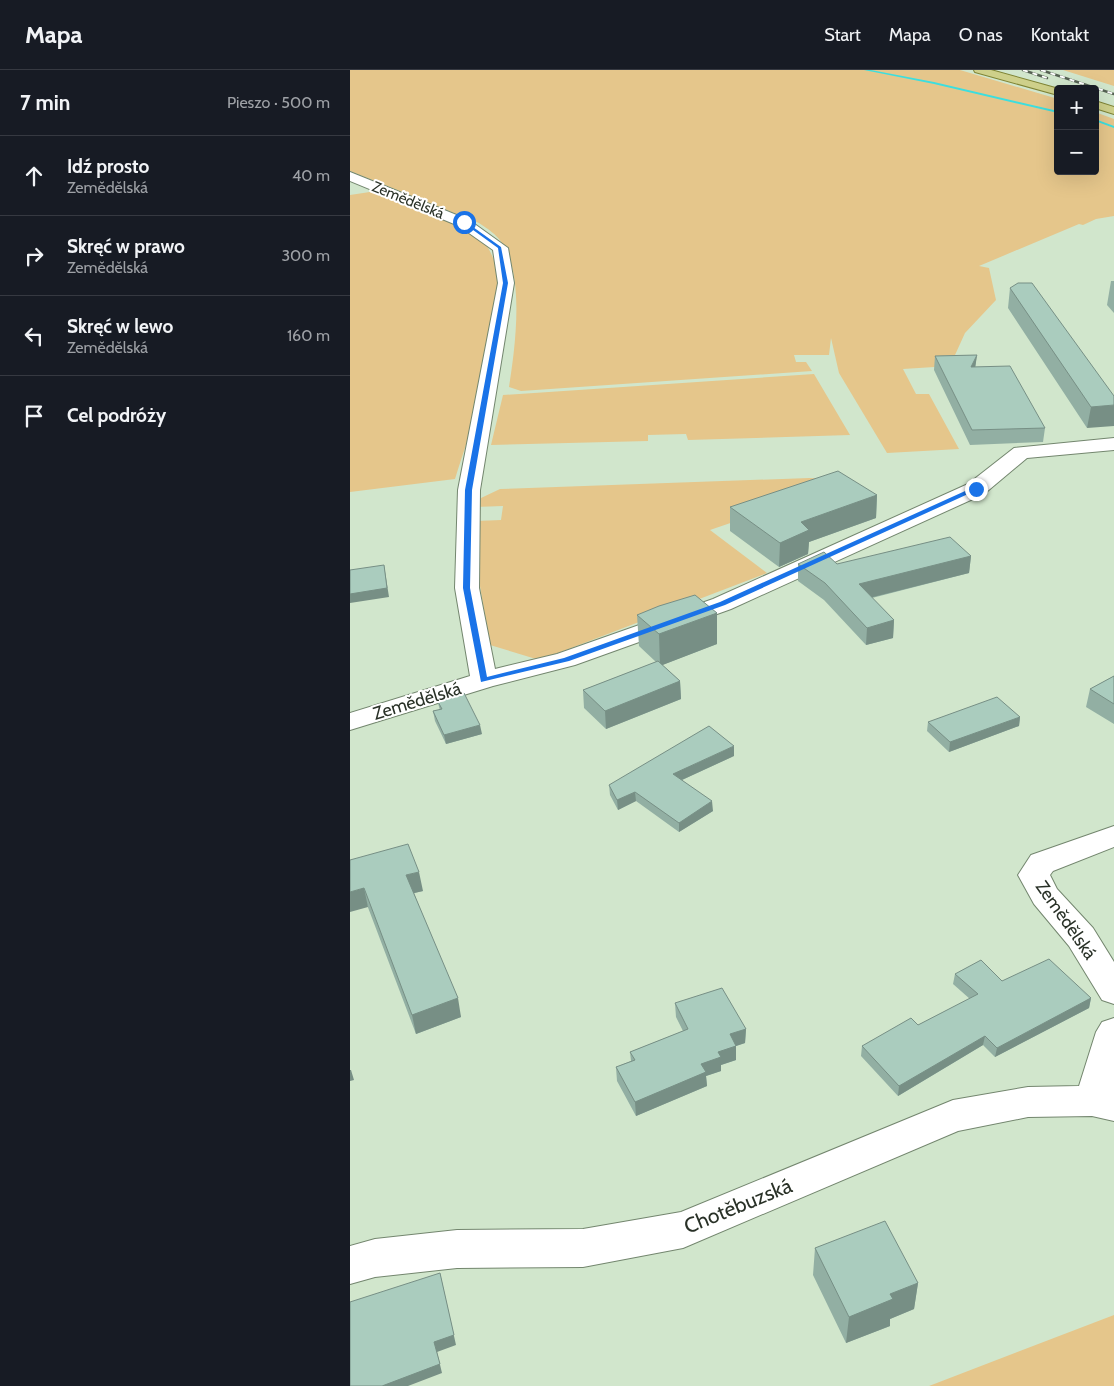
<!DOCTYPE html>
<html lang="pl">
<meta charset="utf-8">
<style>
:root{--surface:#171b24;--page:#20242c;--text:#f1f3f6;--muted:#9ea1a6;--line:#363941}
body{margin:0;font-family:Cabin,sans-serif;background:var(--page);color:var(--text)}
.controls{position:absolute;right:15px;top:15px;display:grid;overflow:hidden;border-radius:5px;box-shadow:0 5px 20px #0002}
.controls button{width:45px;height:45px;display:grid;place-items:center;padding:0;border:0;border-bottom:1px solid var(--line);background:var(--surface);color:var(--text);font:25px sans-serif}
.stop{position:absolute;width:15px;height:15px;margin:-11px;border:4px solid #1a73e8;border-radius:50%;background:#fff}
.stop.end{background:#1a73e8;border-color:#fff;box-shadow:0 1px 5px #0008}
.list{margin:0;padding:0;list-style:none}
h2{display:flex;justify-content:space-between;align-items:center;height:65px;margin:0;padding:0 20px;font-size:21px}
h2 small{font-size:16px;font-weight:400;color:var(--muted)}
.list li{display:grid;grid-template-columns:32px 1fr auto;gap:15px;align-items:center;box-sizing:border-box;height:80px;padding:0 20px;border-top:1px solid var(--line)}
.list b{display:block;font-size:19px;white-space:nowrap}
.list p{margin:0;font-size:16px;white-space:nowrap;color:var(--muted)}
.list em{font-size:16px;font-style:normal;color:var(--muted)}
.icon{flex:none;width:28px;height:28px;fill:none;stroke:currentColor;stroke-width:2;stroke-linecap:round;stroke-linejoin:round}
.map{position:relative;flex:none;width:764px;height:1316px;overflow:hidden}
header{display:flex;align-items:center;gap:30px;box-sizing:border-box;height:70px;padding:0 25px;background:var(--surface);border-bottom:1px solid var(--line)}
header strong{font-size:24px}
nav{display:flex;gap:28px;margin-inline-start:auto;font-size:18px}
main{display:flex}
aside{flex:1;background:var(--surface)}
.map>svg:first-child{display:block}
.green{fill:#e5c68b}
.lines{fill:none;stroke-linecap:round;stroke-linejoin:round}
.stream{fill:#3cdedf;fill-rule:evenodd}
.minor-casing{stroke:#73866e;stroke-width:2}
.major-casing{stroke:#7f8435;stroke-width:2}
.minor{fill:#fff;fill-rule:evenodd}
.major{fill:#ced08a;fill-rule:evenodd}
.rail-casing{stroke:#556153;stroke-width:2.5}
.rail{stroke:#fff;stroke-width:2;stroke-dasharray:5;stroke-linecap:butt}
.wall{fill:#92afa3}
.shaded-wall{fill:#778f85}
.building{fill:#aaccbe;stroke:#778f85}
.route{fill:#1a73e8}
.labels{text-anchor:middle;stroke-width:4;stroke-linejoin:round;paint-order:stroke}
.far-street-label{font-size:15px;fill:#293127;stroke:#fff}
.street-label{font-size:18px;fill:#293127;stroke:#fff}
.near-street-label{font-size:21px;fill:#293127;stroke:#fff}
</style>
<header>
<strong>Mapa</strong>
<nav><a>Start</a><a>Mapa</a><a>O nas</a><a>Kontakt</a></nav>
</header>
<main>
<aside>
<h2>7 min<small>Pieszo · 500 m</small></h2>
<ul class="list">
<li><svg class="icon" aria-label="ahead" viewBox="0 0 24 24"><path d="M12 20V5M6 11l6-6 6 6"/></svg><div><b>Idź prosto</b><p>Zemědělská</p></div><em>40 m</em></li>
<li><svg class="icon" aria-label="right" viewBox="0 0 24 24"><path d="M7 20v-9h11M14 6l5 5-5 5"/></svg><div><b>Skręć w prawo</b><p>Zemědělská</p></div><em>300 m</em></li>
<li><svg class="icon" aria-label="left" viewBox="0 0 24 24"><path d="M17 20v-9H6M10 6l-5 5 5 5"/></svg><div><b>Skręć w lewo</b><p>Zemědělská</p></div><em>160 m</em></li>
<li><svg class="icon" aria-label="arrive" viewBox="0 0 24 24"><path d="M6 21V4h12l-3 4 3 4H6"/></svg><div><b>Cel podróży</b></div></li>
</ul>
</aside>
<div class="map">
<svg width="764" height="1316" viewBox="0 0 764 1316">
<rect width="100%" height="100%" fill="#d1e6cc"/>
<path class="green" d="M 0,0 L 610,0 L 708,29 L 708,101 L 745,101 L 745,42 L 764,49 L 764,146 L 746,149 L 733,155 L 729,154 L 629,196 L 639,198 L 646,230 L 615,263 L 600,296 L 553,299 L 566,324 L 579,324 L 609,379 L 537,383 L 489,303 L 481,268 L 479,285 L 444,285 L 446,292 L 456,292 L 462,301 L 171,321 L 159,317 C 165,279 175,206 152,173 C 146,164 138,159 129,153 L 0,101 Z
M 713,0 L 764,0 L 764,16 Z
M 33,120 C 64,134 106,146 131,169 C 145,181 152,215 150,233 C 145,293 123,352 105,409 L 0,422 L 0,125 Z
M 464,304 L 500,365 L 338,370 L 336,364 L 298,365 L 298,371 L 141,375 L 153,325 Z
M 459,408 L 482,409 L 468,423 L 360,460 L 417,503 L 208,583 L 186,589 L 140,575 L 124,481 L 126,451 L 151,450 L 153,436 L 125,437 L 131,428 L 150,419 Z
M 764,1245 L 764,1316 L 579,1316 Z"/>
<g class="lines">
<path class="stream" d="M 514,0 L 521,0 L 584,12 L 708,41 L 708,43 L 584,14 Z
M 745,49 L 764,56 L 764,58 L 745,51 Z"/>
<defs>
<path id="minor" d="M 0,102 L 119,150 L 158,178 L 164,213 L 130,420 L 129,518 L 145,599 L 207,584 L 363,529 L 618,414 L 664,378 L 764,368 L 764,380 L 677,388 L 634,424 L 381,539 L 225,595 L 143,616 L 0,660 L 0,643 L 120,606 L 105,518 L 108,420 L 148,213 L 143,180 L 109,156 L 0,111 Z
M 764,756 L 764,777 L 703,801 L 700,805 L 707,819 L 743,858 L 764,892 L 764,934 L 752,930 L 719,876 L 684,834 L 668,805 L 681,785 Z
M 764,948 L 764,1051 L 742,1046 L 678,1047 L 608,1061 L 333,1178 L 233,1197 L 107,1198 L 25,1207 L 0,1214 L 0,1176 L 25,1169 L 107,1160 L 233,1159 L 331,1142 L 603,1030 L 678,1017 L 729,1016 L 746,962 L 752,952 Z"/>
<path id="major" d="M 624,0 L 641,0 L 709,19 L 708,25 L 625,2 Z
M 745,31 L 764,37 L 764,44 L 745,38 Z"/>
</defs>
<use href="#minor" class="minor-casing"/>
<use href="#major" class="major-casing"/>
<use href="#minor" class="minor"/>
<use href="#major" class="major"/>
<defs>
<path id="rail" d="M 673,0 L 697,8
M 691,0 L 764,24"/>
</defs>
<use href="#rail" class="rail-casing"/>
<use href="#rail" class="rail"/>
</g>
<path class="wall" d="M 761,211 L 764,211 L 764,243 L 757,235 Z
M 660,218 L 764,326 L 737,358 L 658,238 Z
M 627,285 L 625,297 L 695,358 L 693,372 L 620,375 L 584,300 L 585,286 Z
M 527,425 L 526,448 L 459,472 L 458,484 L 429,497 L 380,461 L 380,437 Z
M 621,486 L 619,503 L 522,528 L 544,550 L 543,568 L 516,575 L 474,530 L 448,511 L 448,494 L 487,494 Z
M 367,543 L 367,574 L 312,595 L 330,611 L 331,629 L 256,659 L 234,638 L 233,620 L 306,592 L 289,576 L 287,545 Z
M 764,606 L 764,654 L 736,637 L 740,619 Z
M 87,630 L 132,664 L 96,674 L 85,651 L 83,641 L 90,640 Z
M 670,647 L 669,656 L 599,682 L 577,661 L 578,652 Z
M 384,686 L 332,710 L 363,741 L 329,762 L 286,731 L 268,740 L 260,725 L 259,715 Z
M 0,790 L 73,821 L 64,823 L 111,947 L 66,964 Z
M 605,904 L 652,911 L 741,928 L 739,938 L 645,987 L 633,975 L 548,1026 L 511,986 L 512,976 L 568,955 L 620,929 L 603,914 Z
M 325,933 L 396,959 L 395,973 L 386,976 L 386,990 L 371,995 L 371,1001 L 356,1006 L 357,1016 L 286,1046 L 267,1011 L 266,997 L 281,991 L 280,982 L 333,961 L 326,947 Z
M 465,1178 L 568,1213 L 564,1239 L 540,1249 L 540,1256 L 496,1273 L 463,1205 Z"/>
<path class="shaded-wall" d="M 627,285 L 625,299 L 621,297 Z
M 764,335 L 764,356 L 737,358 L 741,337 Z
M 527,425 L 526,448 L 459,472 L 458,484 L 429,497 L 430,473 L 451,452 Z
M 621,486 L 619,503 L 507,531 L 509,514 Z
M 34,495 L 39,527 L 0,533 L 0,524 Z
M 367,543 L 367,574 L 310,596 L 309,564 Z
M 544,550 L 543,568 L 516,575 L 517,558 Z
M 330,611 L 331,629 L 256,659 L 255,641 Z
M 670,647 L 669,656 L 599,682 L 600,672 Z
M 130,655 L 132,664 L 96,674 L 94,665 Z
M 384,676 L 384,686 L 323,714 L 323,704 Z
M 285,722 L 286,731 L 268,740 L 267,730 Z
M 362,731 L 363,741 L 329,762 L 329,753 Z
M 69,802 L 73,821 L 60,824 L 56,805 Z
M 14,818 L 18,837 L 0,842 L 0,822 Z
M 108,928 L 111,947 L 66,964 L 62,945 Z
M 741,928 L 739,938 L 645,987 L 647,978 Z
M 396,959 L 395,973 L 386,976 L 386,990 L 371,995 L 371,1001 L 356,1006 L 357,1016 L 286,1046 L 285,1032 L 351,994 L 368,982 L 380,964 Z
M 635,966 L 633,975 L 548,1026 L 549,1016 Z
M 0,1000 L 1,1000 L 4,1010 L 0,1011 Z
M 90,1203 L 106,1275 L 87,1282 L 92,1303 L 58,1316 L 32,1316 L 84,1272 Z
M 568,1213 L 564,1239 L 540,1249 L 540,1256 L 496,1273 L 499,1247 L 540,1224 Z"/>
<path class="building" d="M 668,213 L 682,213 L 764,326 L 764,335 L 741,337 L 660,218 Z
M 627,285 L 621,297 L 660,296 L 695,358 L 622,360 L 585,286 Z
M 488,401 L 527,425 L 451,452 L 459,460 L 430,473 L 380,437 Z
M 600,467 L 621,486 L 509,514 L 544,550 L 517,558 L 475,513 L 448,494 L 474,482 L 487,494 Z
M 34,495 L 37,518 L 0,524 L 0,500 Z
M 345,525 L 367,543 L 309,564 L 287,545 L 309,536 Z
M 308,591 L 330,611 L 255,641 L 233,620 Z
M 764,606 L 764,634 L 740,619 Z
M 114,623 L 130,655 L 94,665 L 83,641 L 92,639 L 87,630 Z
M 647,627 L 670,647 L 600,672 L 578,652 Z
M 359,656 L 384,676 L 323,704 L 362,731 L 329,753 L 285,722 L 267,730 L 259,715 Z
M 58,774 L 69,802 L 56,805 L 108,928 L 62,945 L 14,818 L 0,822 L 0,790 Z
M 699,889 L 741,928 L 647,978 L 635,966 L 549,1016 L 512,976 L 561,948 L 568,955 L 628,924 L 605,904 L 631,890 L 652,911 Z
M 372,918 L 396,959 L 380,964 L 386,976 L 368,982 L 371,987 L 351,994 L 356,1002 L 285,1032 L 266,997 L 285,990 L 280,982 L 338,959 L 325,933 Z
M 535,1151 L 568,1213 L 540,1224 L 543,1229 L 499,1247 L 465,1178 Z
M 90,1203 L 104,1265 L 84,1272 L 90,1294 L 32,1316 L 0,1316 L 0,1232 Z"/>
<path class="route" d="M 112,152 L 116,152 L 151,177 L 158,213 L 122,420 L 120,518 L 137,607 L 214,588 L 370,532 L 624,417 L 629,419 L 375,535 L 219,591 L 131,612 L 113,518 L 115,420 L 153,213 L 148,178 Z"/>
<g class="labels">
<g class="far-street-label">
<text transform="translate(58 130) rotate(22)" y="5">Zemědělská</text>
</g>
<g class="street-label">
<text transform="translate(67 631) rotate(-17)" y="6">Zemědělská</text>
<text transform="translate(716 850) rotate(55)" y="6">Zemědělská</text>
</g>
<g class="near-street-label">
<text transform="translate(388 1136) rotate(-22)" y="7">Chotěbuzská</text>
</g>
</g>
</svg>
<div class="controls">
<button>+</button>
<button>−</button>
</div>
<div class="stop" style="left:114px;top:152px"></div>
<div class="stop end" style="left:626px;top:419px"></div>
</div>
</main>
